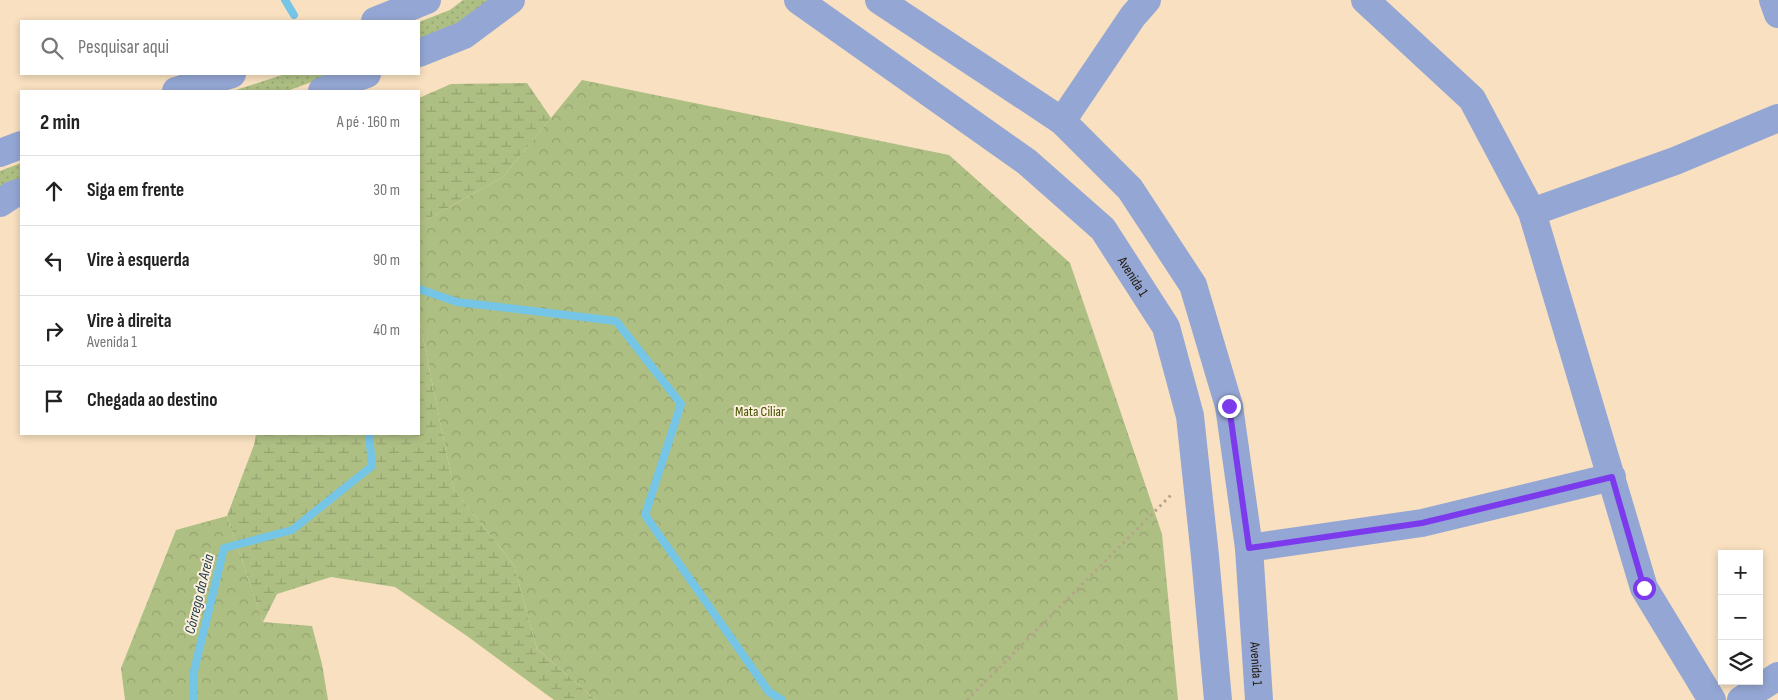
<!DOCTYPE html>
<html lang="pt">
<meta charset="utf-8">
<style>
:root{--surface:#fff;--page:#f2f2f2;--text:#222;--muted:#767676;--line:#e0e0e0}
body{margin:0;font-family:"Sofia Sans Condensed",sans-serif;background:var(--page);color:var(--text)}
.controls{position:absolute;right:15px;bottom:15px;display:grid;overflow:hidden;border-radius:0px;box-shadow:0 2px 8px #0003}
.controls button{width:45px;height:45px;display:grid;place-items:center;padding:0;border:0;border-bottom:1px solid var(--line);background:var(--surface);color:var(--text);font:25px sans-serif}
.stop{position:absolute;width:15px;height:15px;margin:-11px;border:4px solid #7c3aed;border-radius:50%;background:#fff}
.stop.end{background:#7c3aed;border-color:#fff;box-shadow:0 1px 5px #0008}
.list{margin:0;padding:0;list-style:none}
h2{display:flex;justify-content:space-between;align-items:center;height:65px;margin:0;padding:0 20px;font-size:21px}
h2 small{font-size:16px;font-weight:400;color:var(--muted)}
.list li{display:grid;grid-template-columns:32px 1fr auto;gap:15px;align-items:center;box-sizing:border-box;height:70px;padding:0 20px;border-top:1px solid var(--line)}
.list b{display:block;font-size:19px;white-space:nowrap}
.list p{margin:0;font-size:16px;white-space:nowrap;color:var(--muted)}
.list em{font-size:16px;font-style:normal;color:var(--muted)}
.icon{flex:none;width:28px;height:28px;fill:none;stroke:currentColor;stroke-width:2;stroke-linecap:round;stroke-linejoin:round}
.map{position:relative;flex:none;width:1778px;height:700px;overflow:hidden}
.search{position:absolute;background:var(--surface);box-shadow:0 2px 8px #0003;left:20px;top:20px;width:400px;height:55px;display:flex;align-items:center;gap:12px;box-sizing:border-box;padding:0 18px;border-radius:0px;color:var(--muted);font-size:19px}
.panel{position:absolute;background:var(--surface);box-shadow:0 2px 8px #0003;left:20px;top:90px;width:400px;height:345px;border-radius:0px}
.map>svg:first-child{display:block}
.forest{fill:url(#forest-crowns)}
.wetland{fill:url(#wetland-marsh)}
.garden{fill:url(#garden-dots)}
.lines{fill:none;stroke-linecap:round;stroke-linejoin:round}
.stream{stroke:#75c5e7;stroke-width:8}
.path{stroke:#b7a48a;stroke-width:3;stroke-dasharray:2.5 4;stroke-linecap:butt}
.minor{stroke:#94a6d3;stroke-width:28}
.route{stroke:#7c3aed;stroke-width:6}
.labels{text-anchor:middle;stroke-width:4;stroke-linejoin:round;paint-order:stroke}
.street-label{font-size:14px;fill:#20180c;stroke:#fdefdc}
.park-label{font-size:14px;fill:#415000;stroke:#fdefdc}
.water-label{font-size:15px;font-style:italic;fill:#173b4a;stroke:#fdefdc}
</style>
<div class="map">
<svg width="1778" height="700" viewBox="0 0 1778 700">
<defs>
<pattern id="forest-crowns" width="20" height="18" patternUnits="userSpaceOnUse" patternTransform="scale(1.25)"><rect width="20" height="18" fill="#aebf83"/><path d="M2 6a3 3 0 1 1 6 0M12 15a3 3 0 1 1 6 0" fill="none" stroke="#95a370"/></pattern>
<pattern id="wetland-marsh" width="20" height="14" patternUnits="userSpaceOnUse" patternTransform="scale(1.25)"><rect width="20" height="14" fill="#aebf83"/><path d="M1 5h8M5 5V1M11 12h8M15 12V8" fill="none" stroke="#95a370"/></pattern>
<pattern id="garden-dots" width="8" height="8" patternUnits="userSpaceOnUse" patternTransform="scale(1.25)"><rect width="8" height="8" fill="#aebf83"/><path d="M2 2h.1M6 6h.1" fill="none" stroke="#95a370" stroke-width="1.8" stroke-linecap="round"/></pattern>
</defs>
<rect width="100%" height="100%" fill="#f8e0c0"/>
<path class="forest" d="M 582,80 L 949,155 L 1070,263 L 1162,534 L 1178,700 L 596,700 L 537,649 L 514,565 L 454,490 L 419,318 L 419,224 L 503,177 Z
M 227,516 L 263,622 L 312,626 L 322,664 L 328,700 L 125,700 L 121,668 L 176,530 Z"/>
<path class="wetland" d="M 527,83 L 551,118 L 503,177 L 419,224 L 419,98 L 451,84 Z
M 419,318 L 454,490 L 514,565 L 537,649 L 596,700 L 554,700 L 467,636 L 395,587 L 331,577 L 277,594 L 263,622 L 227,516 L 254,445 L 256,434 L 419,434 Z"/>
<path class="garden" d="M 463,0 L 491,0 L 460,24 L 419,40 L 419,22 L 450,10 Z
M 285,74 L 334,74 L 287,91 L 233,91 Z
M 21,163 L 21,179 L 0,188 L 0,171 Z"/>
<g class="lines">
<path class="stream" d="M 285,0 L 294,15
M 419,289 L 457,302 L 616,321 L 681,404 L 645,515 L 769,692 L 782,700
M 193,700 L 193,675 L 224,548 L 292,530 L 372,466 L 369,434"/>
<path class="path" d="M 967,700 L 1171,495"/>
<g class="minor">
<path id="s1" d="M 798,0 L 1027,162 L 1103,229 L 1166,327 L 1190,416 L 1205,556 L 1218,700"/>
<path id="s2" d="M 879,0 L 1062,121 L 1130,189 L 1193,285 L 1229,406 L 1249,548 L 1259,700"/>
<path d="M 1365,0 L 1472,99 L 1532,212 L 1644,588 L 1712,700"/>
<path d="M 1773,0 L 1778,14"/>
<path d="M 375,21 L 427,0"/>
<path d="M 419,53 L 464,35 L 511,0"/>
<path d="M 176,91 L 232,74"/>
<path d="M 322,91 L 367,74"/>
<path d="M 1062,121 L 1133,16 L 1147,0"/>
<path d="M 0,153 L 21,145"/>
<path d="M 0,203 L 12,195 L 21,192"/>
<path d="M 1532,212 L 1675,161 L 1778,118"/>
<path d="M 1249,548 L 1422,523 L 1612,477"/>
<path d="M 1741,700 L 1778,676"/>
</g>
</g>
<g class="lines">
<path class="route" d="M 1229,406 L 1249,548 L 1422,523 L 1612,477 L 1644,588"/>
</g>
<g class="labels">
<g class="street-label">
<text dy="5" stroke="none"><textPath href="#s1" startOffset="438">Avenida 1</textPath></text>
<text dy="5" stroke="none"><textPath href="#s2" startOffset="816">Avenida 1</textPath></text>
</g>
<g class="park-label">
<text x="760" y="416">Mata Ciliar</text>
</g>
<g class="water-label">
<text transform="translate(199 594) rotate(-76)" y="5">Córrego da Areia</text>
</g>
</g>
</svg>
<div class="controls">
<button>+</button>
<button>−</button>
<button><svg class="icon" aria-label="layers" viewBox="0 0 24 24"><path d="M12 4l9 5-9 5-9-5zM3 14l9 5 9-5"/></svg></button>
</div>
<div class="stop" style="left:1644px;top:588px"></div>
<div class="stop end" style="left:1229px;top:406px"></div>
<div class="search"><svg class="icon" aria-label="search" viewBox="0 0 24 24"><circle cx="10" cy="10" r="6"/><path d="M15 15l6 6"/></svg>Pesquisar aqui</div>
<section class="panel">
<h2>2 min<small>A pé · 160 m</small></h2>
<ul class="list">
<li><svg class="icon" aria-label="ahead" viewBox="0 0 24 24"><path d="M12 20V5M6 11l6-6 6 6"/></svg><div><b>Siga em frente</b></div><em>30 m</em></li>
<li><svg class="icon" aria-label="left" viewBox="0 0 24 24"><path d="M17 20v-9H6M10 6l-5 5 5 5"/></svg><div><b>Vire à esquerda</b></div><em>90 m</em></li>
<li><svg class="icon" aria-label="right" viewBox="0 0 24 24"><path d="M7 20v-9h11M14 6l5 5-5 5"/></svg><div><b>Vire à direita</b><p>Avenida 1</p></div><em>40 m</em></li>
<li><svg class="icon" aria-label="arrive" viewBox="0 0 24 24"><path d="M6 21V4h12l-3 4 3 4H6"/></svg><div><b>Chegada ao destino</b></div></li>
</ul>
</section>
</div>
